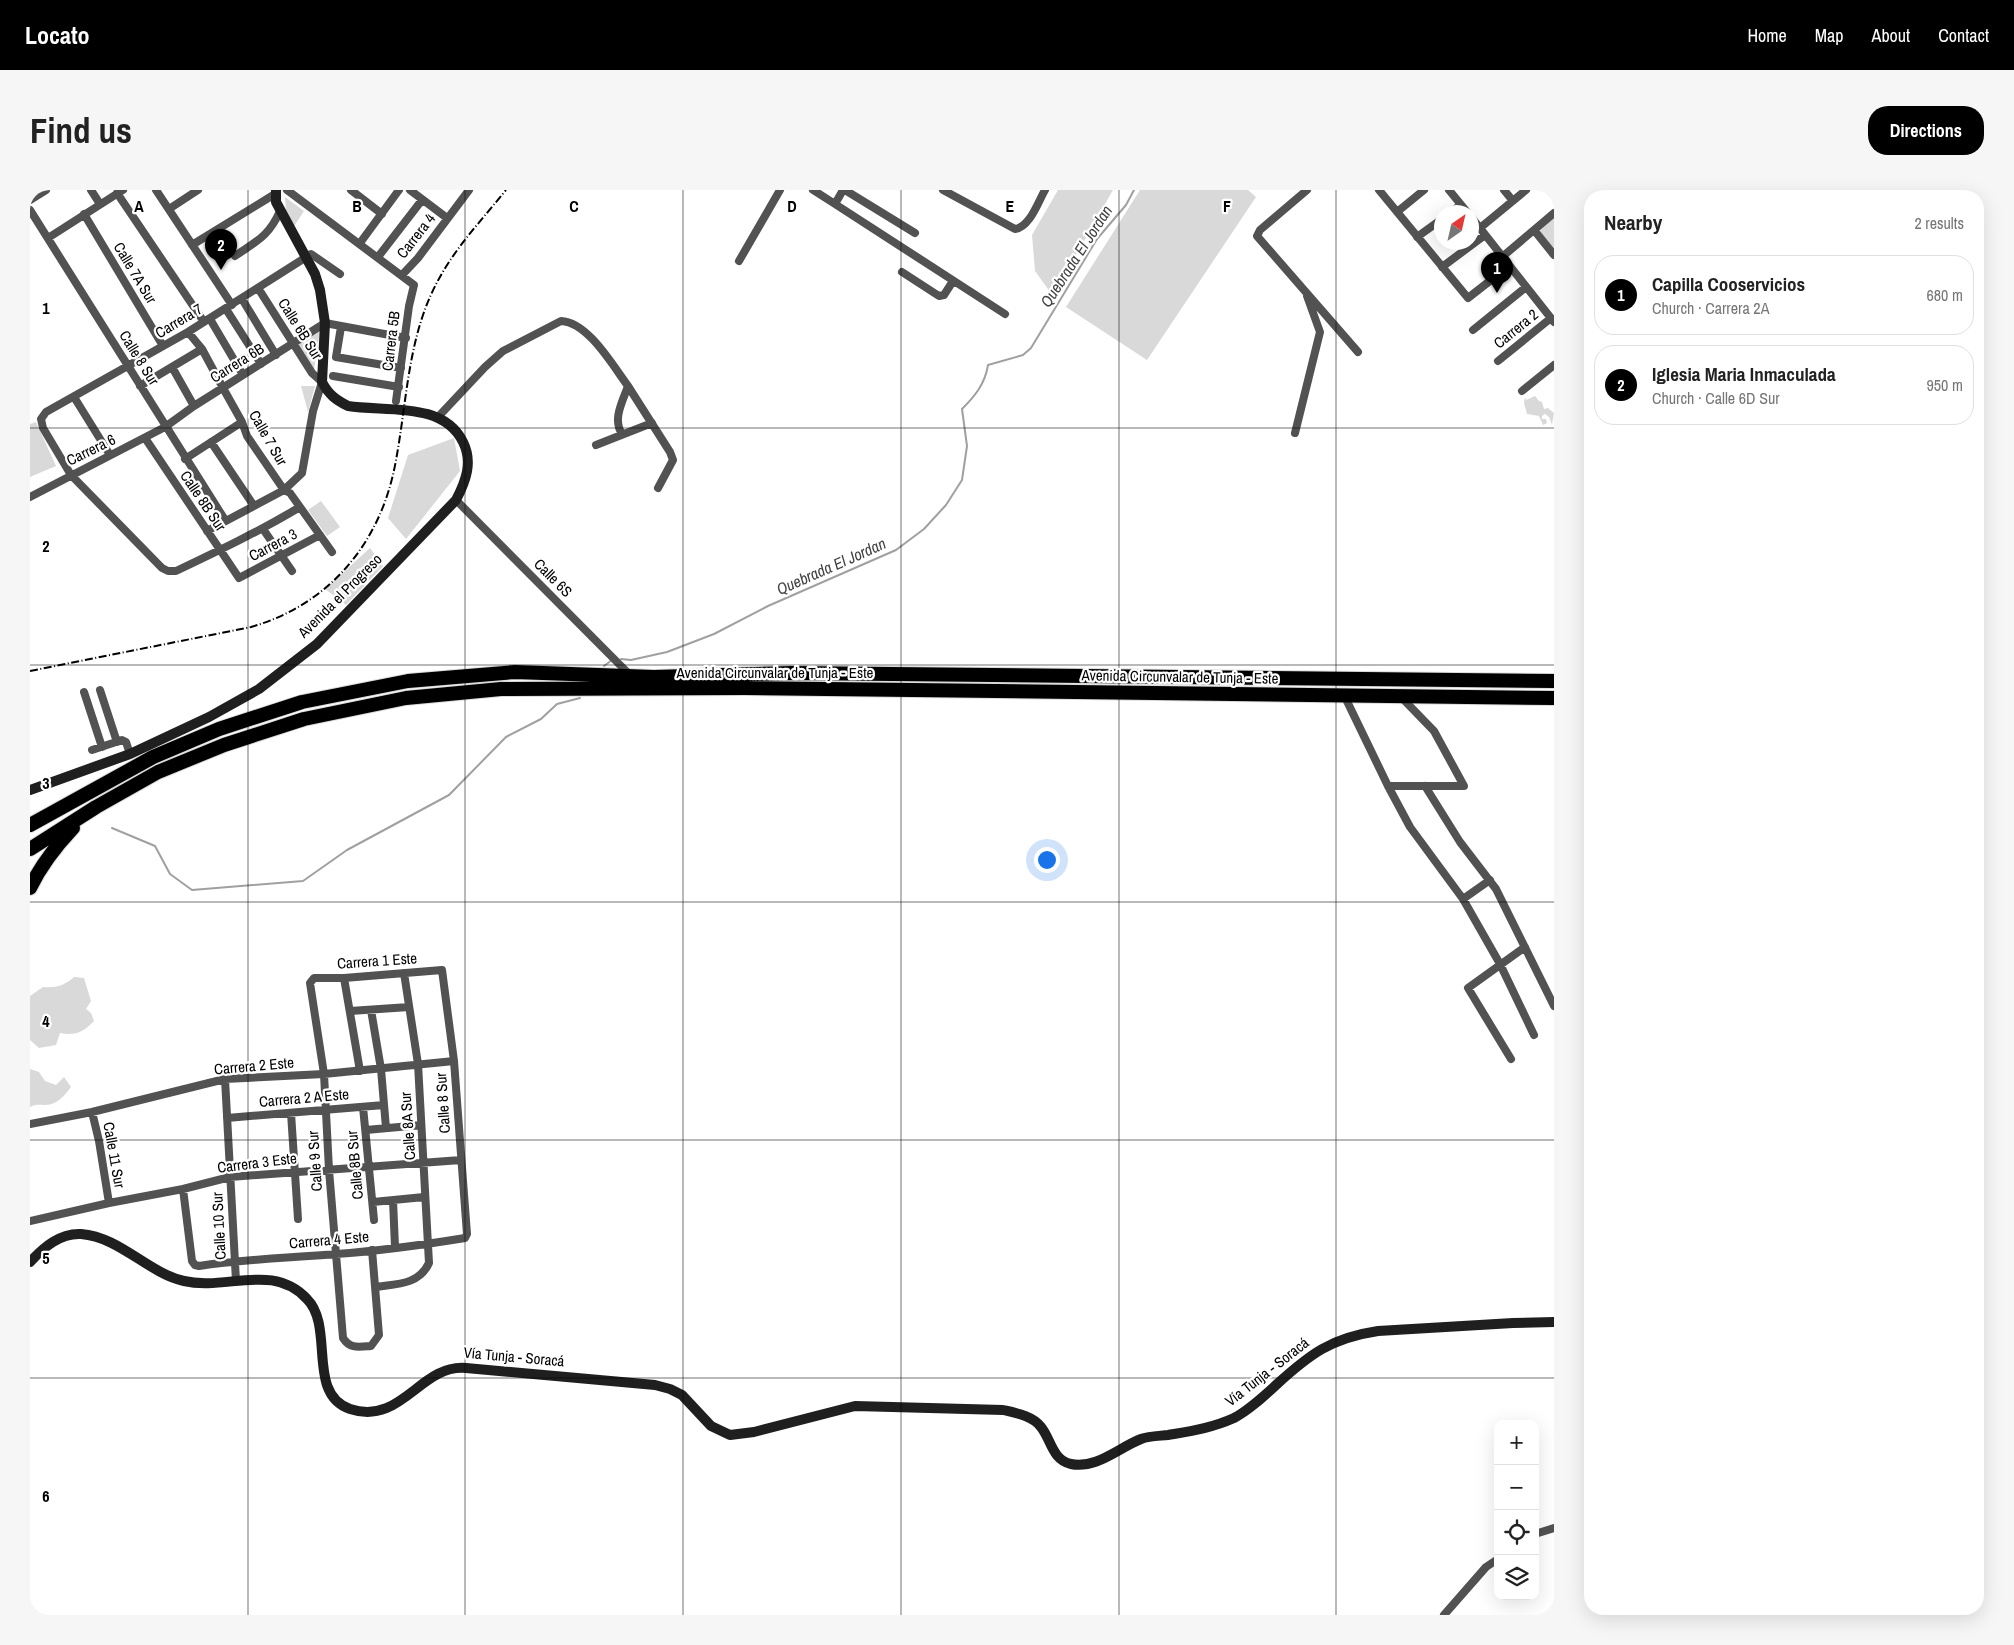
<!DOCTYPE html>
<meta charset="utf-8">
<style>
:root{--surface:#fff;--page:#f6f6f6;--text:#222;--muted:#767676;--line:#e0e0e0;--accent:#000}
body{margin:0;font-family:"Archivo Narrow",sans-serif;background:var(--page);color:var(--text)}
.controls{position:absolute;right:15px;bottom:15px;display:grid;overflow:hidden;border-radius:10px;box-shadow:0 5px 20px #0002}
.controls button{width:45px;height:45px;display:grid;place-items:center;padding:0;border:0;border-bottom:1px solid var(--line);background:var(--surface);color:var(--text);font:25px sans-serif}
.compass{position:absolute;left:1404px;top:15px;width:45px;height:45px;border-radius:50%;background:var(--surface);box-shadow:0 5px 20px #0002;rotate:34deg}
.you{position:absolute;left:1016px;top:669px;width:18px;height:18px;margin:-12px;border:4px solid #fff;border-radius:50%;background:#1a73e8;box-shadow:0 0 0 8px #1a73e833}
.badge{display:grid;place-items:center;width:32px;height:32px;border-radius:50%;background:var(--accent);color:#fff;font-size:16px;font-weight:700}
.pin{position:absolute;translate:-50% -41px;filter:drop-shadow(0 1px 2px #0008)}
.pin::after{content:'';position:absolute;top:26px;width:18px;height:15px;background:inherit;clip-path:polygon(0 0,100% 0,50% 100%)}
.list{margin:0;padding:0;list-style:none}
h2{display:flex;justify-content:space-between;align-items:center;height:65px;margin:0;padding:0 20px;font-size:21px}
h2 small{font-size:16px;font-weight:400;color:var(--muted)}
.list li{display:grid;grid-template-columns:32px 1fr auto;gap:15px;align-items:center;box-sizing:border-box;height:80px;margin:0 10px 10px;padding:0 10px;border:1px solid var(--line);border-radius:20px}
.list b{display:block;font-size:19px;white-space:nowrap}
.list p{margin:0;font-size:16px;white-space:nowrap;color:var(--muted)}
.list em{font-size:16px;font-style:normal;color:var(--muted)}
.icon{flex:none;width:28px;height:28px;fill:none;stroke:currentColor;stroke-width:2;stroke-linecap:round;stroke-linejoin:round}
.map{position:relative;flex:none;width:1524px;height:1425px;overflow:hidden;border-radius:20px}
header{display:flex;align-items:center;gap:30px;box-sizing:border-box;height:70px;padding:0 25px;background:var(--accent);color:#fff}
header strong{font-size:24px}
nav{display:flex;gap:28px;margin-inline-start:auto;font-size:18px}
.intro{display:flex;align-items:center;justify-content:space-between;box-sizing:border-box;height:120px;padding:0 30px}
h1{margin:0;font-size:35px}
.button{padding:12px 22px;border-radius:20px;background:var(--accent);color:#fff;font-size:18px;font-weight:700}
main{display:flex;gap:30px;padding:0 30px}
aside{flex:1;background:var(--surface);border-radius:20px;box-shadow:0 5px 20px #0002}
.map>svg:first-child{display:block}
.green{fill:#d9d9d9}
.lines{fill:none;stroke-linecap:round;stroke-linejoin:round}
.stream{stroke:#a0a0a0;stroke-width:2}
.highway-casing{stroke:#dbdbdb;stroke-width:16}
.street{stroke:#525252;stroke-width:8}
.secondary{stroke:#1f1f1f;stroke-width:10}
.highway{stroke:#000;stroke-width:14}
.rail{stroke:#000;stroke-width:2;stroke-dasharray:8 2.5 1 2.5;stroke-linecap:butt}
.grid{fill:none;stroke:#000;stroke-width:1;stroke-opacity:0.55}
.labels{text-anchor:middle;stroke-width:4.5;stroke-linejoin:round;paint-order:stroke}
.street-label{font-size:15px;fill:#000;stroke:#fff}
.water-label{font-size:16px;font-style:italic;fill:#414141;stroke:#fff}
.grid-label{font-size:16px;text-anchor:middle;font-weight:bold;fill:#000;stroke:#fff;stroke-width:4.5;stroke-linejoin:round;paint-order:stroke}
</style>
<header>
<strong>Locato</strong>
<nav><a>Home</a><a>Map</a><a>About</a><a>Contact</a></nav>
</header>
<div class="intro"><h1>Find us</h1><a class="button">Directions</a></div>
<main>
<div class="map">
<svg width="1524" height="1425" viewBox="0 0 1524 1425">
<rect width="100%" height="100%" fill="#fff"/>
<path class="green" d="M 1028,0 L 1083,0 L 1023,106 L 1005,81 L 1002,45 Z
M 1110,0 L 1218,0 L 1226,7 L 1117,170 L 1036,117 Z
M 255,7 L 274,21 L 263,38 L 256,21 Z
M 1524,23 L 1524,62 L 1505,39 Z
M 290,140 L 284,180 L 268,155 Z
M 271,196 L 285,196 L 278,222 Z
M 1505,206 L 1509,211 L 1512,212 L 1514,219 L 1518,218 L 1524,223 L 1522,235 L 1519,227 L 1515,224 L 1512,226 L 1512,229 L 1516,229 L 1517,233 L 1513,235 L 1509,226 L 1497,224 L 1494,213 L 1495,207 L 1496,210 Z
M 6,232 L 26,276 L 0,287 L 0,234 Z
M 424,248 L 430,281 L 376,349 L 358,328 L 378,265 Z
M 291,311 L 310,337 L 297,346 L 278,320 Z
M 340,358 L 353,376 L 316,415 L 295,399 Z
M 44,787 L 54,788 L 61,811 L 56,819 L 61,823 L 64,831 C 53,842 46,846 30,843 L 26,855 L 9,858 L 0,850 L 0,806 L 13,797 C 26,798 34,796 44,787 Z
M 0,879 L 9,882 L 15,891 L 26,895 L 34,887 L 41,897 C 35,905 27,915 16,915 C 9,915 6,914 0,917 Z"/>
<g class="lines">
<path class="stream" d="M 591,469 L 601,470 L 637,462 L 684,444 L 738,416 L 866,360 L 894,339 L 916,315 L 932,290 L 937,256 L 932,219 C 945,206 955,194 958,175 L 993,165 L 1001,158 L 1067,49 L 1096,15 L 1104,0
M 574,476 L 582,470
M 82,638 L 125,656 L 140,684 L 162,700 L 273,691 L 317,660 L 419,605 L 476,547 L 511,529 L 527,514 L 550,508"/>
<defs>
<path id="highway" d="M 0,635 L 123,567 L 189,539 L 272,512 L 378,491 L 485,482 L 624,487 L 762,483 L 1524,491
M 0,659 L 66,617 L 128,582 L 194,555 L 274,529 L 376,508 L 471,499 L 715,498 L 1524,508
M 0,698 C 11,675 26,656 43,638"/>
</defs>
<use href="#highway" class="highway-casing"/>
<path class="street" d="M 61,0 L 70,14
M 126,0 L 202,115
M 257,0 L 384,95 L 379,116 L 366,211
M 321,0 L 352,24
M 380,0 L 417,28
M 783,0 L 805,14 L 813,0
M 815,0 L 885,43
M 913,0 L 985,39 C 1000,37 1008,12 1015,0
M 1277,0 L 1230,40 L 1227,46 L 1328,162
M 1349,0 L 1438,108 L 1479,76
M 1419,0 L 1437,22
M 1474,0 L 1483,11
M 87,3 L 174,132
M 0,10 L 16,0
M 805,14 L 975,124
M 139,19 L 168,0
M 0,20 L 195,330
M 1367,22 L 1394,0
M 1420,22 L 1431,15
M 54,24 L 133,156
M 1442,28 L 1524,132
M 1450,38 L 1496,0
M 1504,40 L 1524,65
M 1387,47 L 1412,29
M 18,48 L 93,0
M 330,53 L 369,0
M 162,55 L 245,4
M 205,66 C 227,51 239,46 250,21
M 348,67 L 392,10
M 1472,67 L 1524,23
M 709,71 L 750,0
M 1412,77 L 1455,45
M 872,82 L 909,106 L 914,105 L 923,91
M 372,85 L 388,68 L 439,0
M 212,109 L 246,165
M 196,119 L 231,174
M 180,129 L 213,185
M 311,137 L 306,167 L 371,178
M 1443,140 L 1496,97
M 158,142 L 172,159 L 193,198 L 212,232 L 217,246 L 254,300 L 260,303 L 302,362
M 1468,171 L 1521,128
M 142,177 L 164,216
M 303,186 L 369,197
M 110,196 L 172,159
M 598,196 L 640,262 L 643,270 L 628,298
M 1492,201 L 1524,175
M 44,207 L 80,265
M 408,227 L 455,177 L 473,161 L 531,131 C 558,132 583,176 598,196 C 593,211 582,229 592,244
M 1265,243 L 1290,142 L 1277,106
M 115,248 L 209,388 L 290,345
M 181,252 L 224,316
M 566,255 L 622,233
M 155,269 L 212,232
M 0,307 L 135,237 L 164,216 L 295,133 L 376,148
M 426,310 L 600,485
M 270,317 C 230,341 188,361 146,381 L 138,381 L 132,378 L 41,285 L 13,238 L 11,229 L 16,222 L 158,142 L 281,64 L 310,84
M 233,339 L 262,381
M 177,341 L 254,300 L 272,283 L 283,221 L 292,192 L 282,183 L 228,98
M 70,500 L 87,552
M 54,502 L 72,557
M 1314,505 L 1358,596 L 1380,637 L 1433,709 L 1470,774 L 1504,845
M 62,560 L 92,550 L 96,552 L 100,564
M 1358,596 L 1434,596 L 1404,541 L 1372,508
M 1395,596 L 1430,652 L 1466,699 L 1524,816
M 1433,709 L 1460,690
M 314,788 L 330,881
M 341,820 L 351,879 L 356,938
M 320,821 L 379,817
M 1481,869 L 1438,798 L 1495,757
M 195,889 L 206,1091
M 333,917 L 344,1030
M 62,922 L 69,951 L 79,1013
M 261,923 L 268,1029
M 197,928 L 354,915
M 0,934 L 62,922 L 195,889 L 294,884 L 424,871
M 336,940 L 391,935
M 153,999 L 162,1071 L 165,1075 L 169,1076 C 215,1069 260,1068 306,1064 C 349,1061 392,1055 435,1048 L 437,1044 L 424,871 L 412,780 L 314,788 L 284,788 L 280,793 L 294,884 L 299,980 L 313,1148 C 320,1159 328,1157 341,1156 L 349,1145 L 342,1060
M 363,1010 L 365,1057
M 343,1012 L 394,1007
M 0,1031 L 79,1013 L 153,999 L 200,987 L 431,970
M 346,1097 C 366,1094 389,1095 399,1073 L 388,874 L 374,783
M 1505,1344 L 1524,1338
M 1414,1425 L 1456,1377 L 1468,1369"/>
<path class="secondary" d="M 0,600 L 100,564 L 179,527 L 229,499 L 287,454 L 426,310 C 436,291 443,272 433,252 C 413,211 356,222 318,216 C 306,210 299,205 292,192 L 295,133 L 290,100 L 285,84 L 246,12 L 246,0
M 0,1072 C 14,1057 30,1043 51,1044 C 90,1047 118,1083 154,1091 C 196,1101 243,1072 277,1109 C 305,1137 276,1204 320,1219 C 372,1236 390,1174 436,1178 L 625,1195 L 640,1199 L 652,1205 L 681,1236 L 700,1245 L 724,1242 L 825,1216 L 973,1220 C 986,1223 1003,1226 1011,1237 C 1021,1249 1022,1270 1041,1274 C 1067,1279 1088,1258 1111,1249 C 1119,1246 1129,1246 1138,1245 C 1161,1241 1182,1238 1204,1228 C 1219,1220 1233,1207 1246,1195 C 1280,1164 1301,1148 1348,1141 L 1483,1133 L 1524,1132"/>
<use href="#highway" class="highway"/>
<path class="rail" d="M 0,481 L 221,437 C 301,414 352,351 366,270 C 375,222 377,172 393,125 C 411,72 442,42 476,0"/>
</g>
<path class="grid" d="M 218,0 L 218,1425M 435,0 L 435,1425M 653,0 L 653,1425M 871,0 L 871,1425M 1089,0 L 1089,1425M 1306,0 L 1306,1425M 0,238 L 1524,238M 0,475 L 1524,475M 0,712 L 1524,712M 0,950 L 1524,950M 0,1188 L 1524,1188"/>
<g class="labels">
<g class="street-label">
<text transform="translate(386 46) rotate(-52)" y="5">Carrera 4</text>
<text transform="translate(105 83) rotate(59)" y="5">Calle 7A Sur</text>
<text transform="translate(149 131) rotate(-31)" y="5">Carrera 7</text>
<text transform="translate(270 139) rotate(58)" y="5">Calle 6B Sur</text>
<text transform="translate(1486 139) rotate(-39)" y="5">Carrera 2</text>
<text transform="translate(361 151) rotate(-83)" y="5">Carrera 5B</text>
<text transform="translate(109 168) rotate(58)" y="5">Calle 8 Sur</text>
<text transform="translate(207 173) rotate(-32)" y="5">Carrera 6B</text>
<text transform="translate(238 248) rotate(60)" y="5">Calle 7 Sur</text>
<text transform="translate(61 260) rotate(-26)" y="5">Carrera 6</text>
<text transform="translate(173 311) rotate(56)" y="5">Calle 8B Sur</text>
<text transform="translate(243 355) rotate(-28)" y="5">Carrera 3</text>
<text transform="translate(523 388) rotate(45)" y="5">Calle 6S</text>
<text transform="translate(310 406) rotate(-45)" y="5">Avenida el Progreso</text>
<text x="745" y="488">Avenida Circunvalar de Tunja - Este</text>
<text transform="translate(1150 487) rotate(1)" y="5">Avenida Circunvalar de Tunja - Este</text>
<text transform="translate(347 771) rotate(-4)" y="5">Carrera 1 Este</text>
<text transform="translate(224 876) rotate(-5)" y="5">Carrera 2 Este</text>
<text transform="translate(274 908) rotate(-5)" y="5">Carrera 2 A Este</text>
<text transform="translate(413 913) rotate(-94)" y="5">Calle 8 Sur</text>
<text transform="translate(378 936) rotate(-94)" y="5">Calle 8A Sur</text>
<text transform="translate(84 965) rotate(80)" y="5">Calle 11 Sur</text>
<text transform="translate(285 971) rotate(-94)" y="5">Calle 9 Sur</text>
<text transform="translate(227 973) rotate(-7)" y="5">Carrera 3 Este</text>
<text transform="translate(325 975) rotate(-95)" y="5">Calle 8B Sur</text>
<text transform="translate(189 1036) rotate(-93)" y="5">Calle 10 Sur</text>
<text transform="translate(299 1050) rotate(-5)" y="5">Carrera 4 Este</text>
<text transform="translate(484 1167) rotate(5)" y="5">Vía Tunja - Soracá</text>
<text transform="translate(1237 1182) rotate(-38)" y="5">Vía Tunja - Soracá</text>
</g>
<g class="water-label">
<text transform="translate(1046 66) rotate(-57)" y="6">Quebrada El Jordan</text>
<text transform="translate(801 376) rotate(-24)" y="6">Quebrada El Jordan</text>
</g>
</g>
<g class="grid-label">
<text x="109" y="22">A</text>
<text x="327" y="22">B</text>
<text x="544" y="22">C</text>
<text x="762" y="22">D</text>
<text x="980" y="22">E</text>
<text x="1197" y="22">F</text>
<text x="16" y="124">1</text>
<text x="16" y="362">2</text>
<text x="16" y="599">3</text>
<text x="16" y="837">4</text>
<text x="16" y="1074">5</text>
<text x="16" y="1312">6</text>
</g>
</svg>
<div class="controls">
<button>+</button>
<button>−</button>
<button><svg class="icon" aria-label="locate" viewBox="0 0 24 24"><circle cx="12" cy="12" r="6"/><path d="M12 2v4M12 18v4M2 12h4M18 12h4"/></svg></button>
<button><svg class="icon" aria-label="layers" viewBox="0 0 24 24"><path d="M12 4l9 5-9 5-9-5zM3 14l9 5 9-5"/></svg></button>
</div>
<svg class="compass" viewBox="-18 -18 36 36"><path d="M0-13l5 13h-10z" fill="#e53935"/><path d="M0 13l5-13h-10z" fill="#767676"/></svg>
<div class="you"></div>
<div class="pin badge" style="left:1467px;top:103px">1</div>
<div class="pin badge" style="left:191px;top:80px">2</div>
</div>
<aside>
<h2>Nearby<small>2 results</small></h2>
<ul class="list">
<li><span class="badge">1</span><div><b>Capilla Cooservicios</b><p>Church · Carrera 2A</p></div><em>680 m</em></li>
<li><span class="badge">2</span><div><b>Iglesia Maria Inmaculada</b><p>Church · Calle 6D Sur</p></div><em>950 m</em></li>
</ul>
</aside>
</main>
